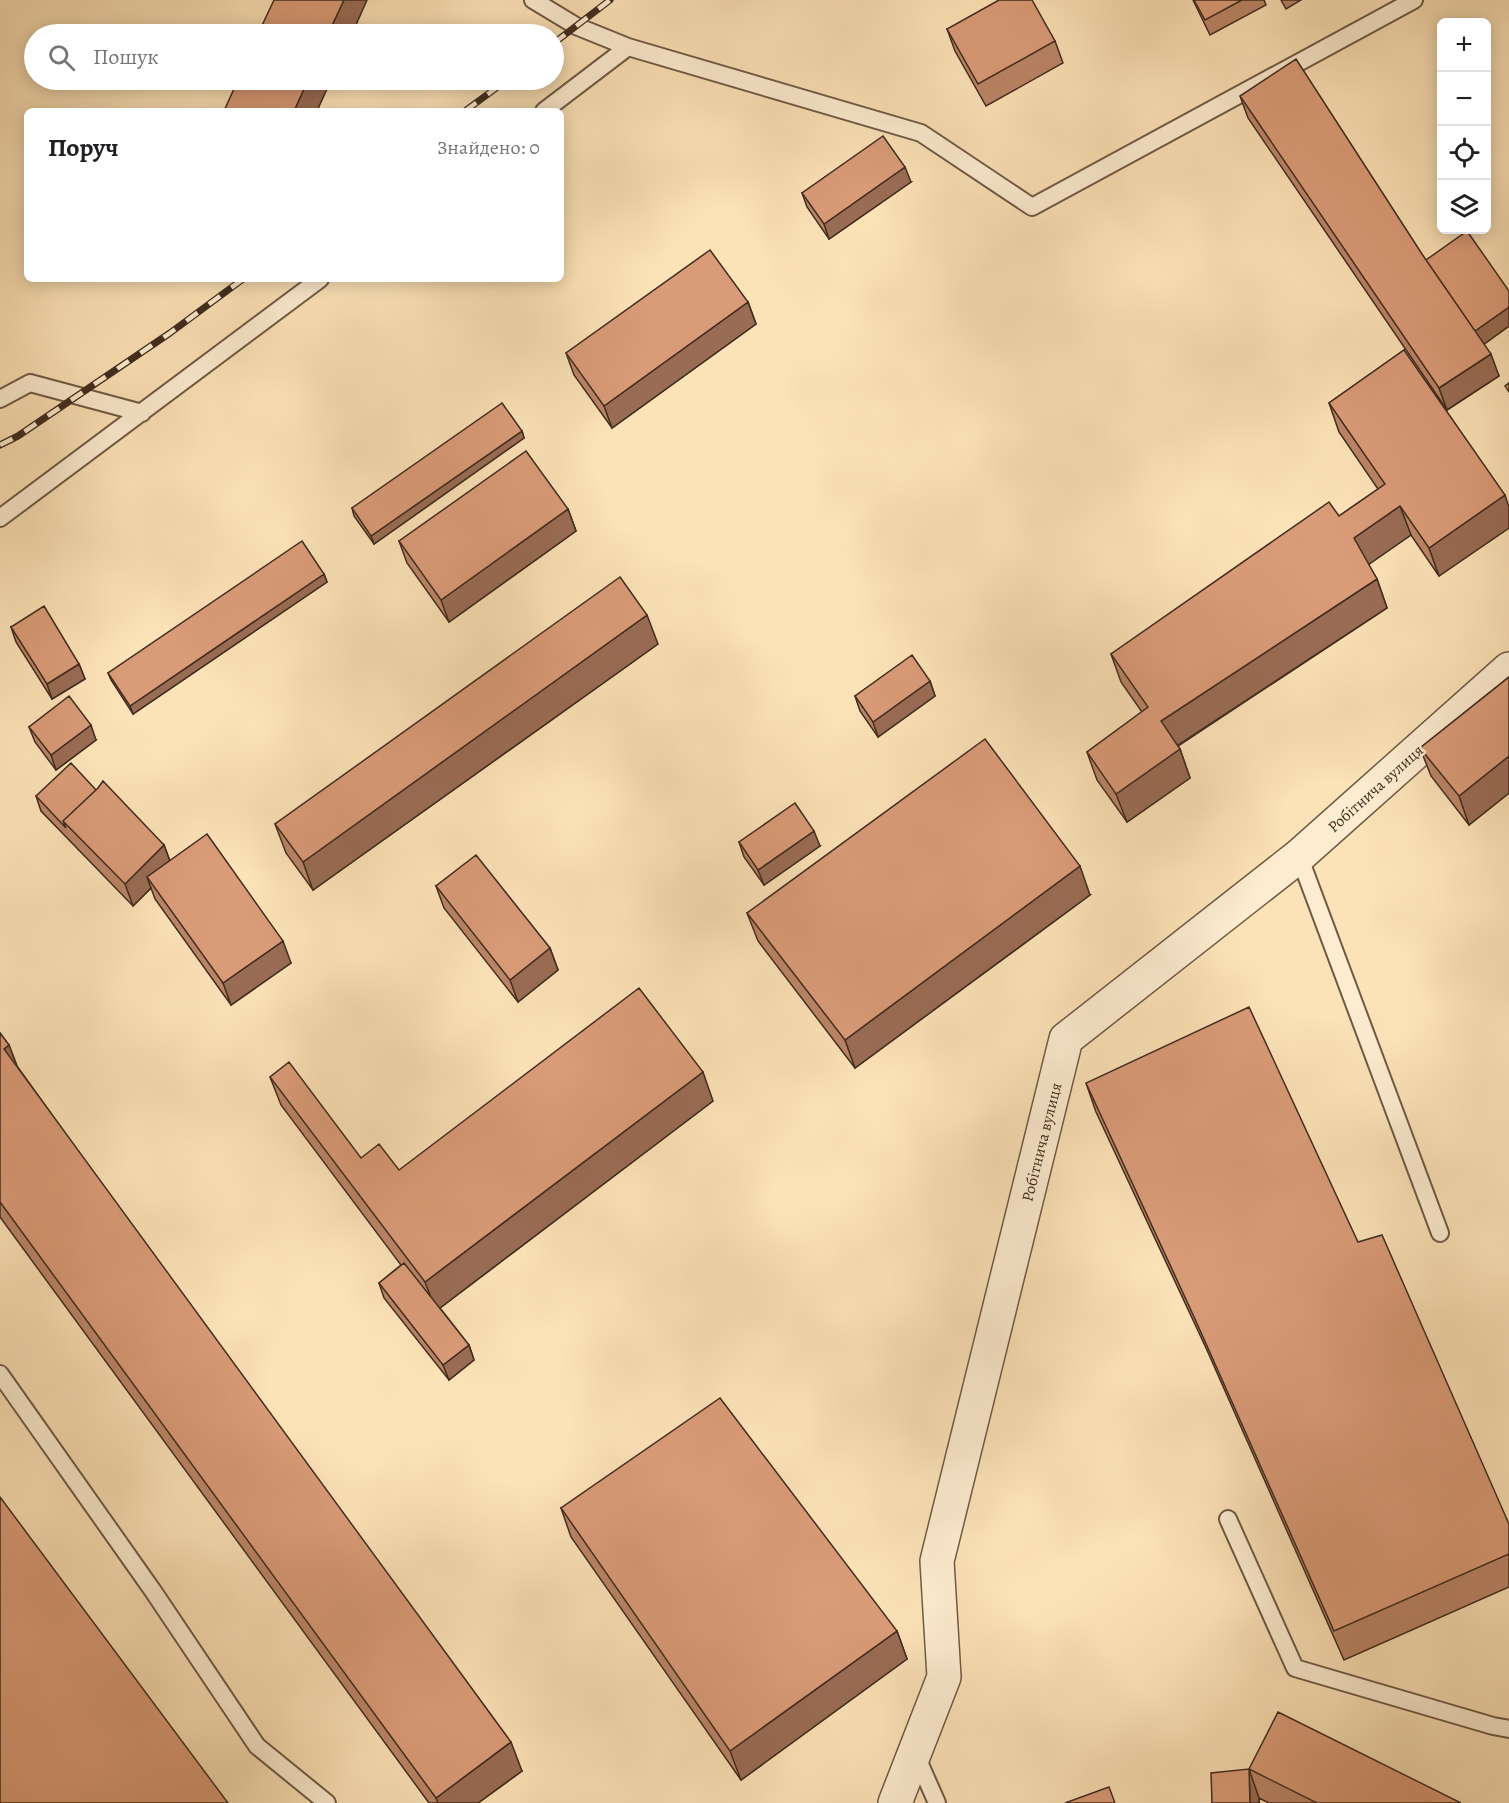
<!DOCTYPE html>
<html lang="uk">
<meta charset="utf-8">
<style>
:root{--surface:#fff;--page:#f2f2f2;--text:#202124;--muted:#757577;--line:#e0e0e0}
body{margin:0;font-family:Alegreya,serif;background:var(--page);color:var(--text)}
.controls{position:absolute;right:18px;top:18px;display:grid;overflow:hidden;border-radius:9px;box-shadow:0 3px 15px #0003}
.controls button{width:54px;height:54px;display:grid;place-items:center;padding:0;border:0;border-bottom:2px solid var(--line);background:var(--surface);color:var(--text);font:30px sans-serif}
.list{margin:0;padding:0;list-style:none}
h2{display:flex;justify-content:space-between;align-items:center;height:78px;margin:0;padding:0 24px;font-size:26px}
h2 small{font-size:20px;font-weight:400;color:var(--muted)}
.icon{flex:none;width:33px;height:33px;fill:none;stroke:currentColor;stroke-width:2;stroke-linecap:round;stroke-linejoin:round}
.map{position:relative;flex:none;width:1509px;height:1803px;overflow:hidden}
.search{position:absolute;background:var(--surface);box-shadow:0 3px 15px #0003;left:24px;top:24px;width:540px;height:66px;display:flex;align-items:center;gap:15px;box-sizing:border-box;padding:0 21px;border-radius:33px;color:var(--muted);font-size:22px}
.panel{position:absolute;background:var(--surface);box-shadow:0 3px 15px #0003;left:24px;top:108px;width:540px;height:174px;border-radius:9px}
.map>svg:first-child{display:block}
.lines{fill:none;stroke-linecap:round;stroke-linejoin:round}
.lane-casing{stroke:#6f5a44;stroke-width:20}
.street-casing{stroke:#6f5a44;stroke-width:36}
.lane{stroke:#fdecd0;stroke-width:16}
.street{stroke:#fdecd0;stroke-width:33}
.rail-casing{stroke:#402c1e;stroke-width:7}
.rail{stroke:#fdecd0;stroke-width:4.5;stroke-dasharray:14;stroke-linecap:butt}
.wall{fill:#bb8567;stroke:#402c1e;stroke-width:1.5}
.shaded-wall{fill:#996c54;stroke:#402c1e;stroke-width:1.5}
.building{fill:#da9b78;stroke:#402c1e;stroke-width:1.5}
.labels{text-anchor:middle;stroke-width:5;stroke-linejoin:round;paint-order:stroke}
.street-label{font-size:16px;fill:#402c1e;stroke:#fdecd0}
</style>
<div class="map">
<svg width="1509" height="1803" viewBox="0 0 1509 1803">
<rect width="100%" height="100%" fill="#fce2b7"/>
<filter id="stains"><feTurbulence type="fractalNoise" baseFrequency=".00333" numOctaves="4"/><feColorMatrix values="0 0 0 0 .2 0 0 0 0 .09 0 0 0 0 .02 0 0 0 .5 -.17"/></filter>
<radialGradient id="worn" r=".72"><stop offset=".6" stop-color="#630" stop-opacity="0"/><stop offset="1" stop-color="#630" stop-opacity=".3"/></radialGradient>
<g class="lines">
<defs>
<path id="lane" d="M 533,0 L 576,26 L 628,47
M 544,111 L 628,47 L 921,133 L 1032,207 L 1414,0
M 0,399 L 30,383 L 142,413
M 0,518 L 320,279
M 1299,856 L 1440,1233
M 0,1374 L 153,1591 L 257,1746 L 327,1803
M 1228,1519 L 1295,1668 L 1493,1726 L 1509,1729
M 915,1753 L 937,1803"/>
<path id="street" d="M 895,1803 L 944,1677 L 937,1561 L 1066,1039 L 1299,856 L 1509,669"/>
</defs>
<use href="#lane" class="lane-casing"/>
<use href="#street" class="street-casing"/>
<use href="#lane" class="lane"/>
<use href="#street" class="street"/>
<defs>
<path id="rail" d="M 554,43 L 610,0
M 465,111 L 507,80
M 0,445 L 18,436 L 170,333 L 243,279"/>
</defs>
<use href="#rail" class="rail-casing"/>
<use href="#rail" class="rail"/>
</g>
<path class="wall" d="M 1193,0 L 1264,0 L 1266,5 L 1210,35 Z
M 1281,0 L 1301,0 L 1286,9 Z
M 947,29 L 1055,41 L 1063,63 L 986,106 L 955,51 Z
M 1240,96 L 1426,260 L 1509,291 L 1509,326 L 1484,344 L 1499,376 L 1447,410 L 1248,118 Z
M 911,182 L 829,239 L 807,207 L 802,193 Z
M 748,302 L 756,324 L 612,428 L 574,375 L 566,353 Z
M 1404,350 L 1439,576 L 1411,535 L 1368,564 L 1377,579 L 1387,608 L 1178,746 L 1180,749 L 1190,778 L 1127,822 L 1097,780 L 1087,752 L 1142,712 L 1121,682 L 1111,654 L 1339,516 L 1378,489 L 1339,432 L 1329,403 Z
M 522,431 L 524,438 L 374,544 L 354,516 L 352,508 Z
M 568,509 L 576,531 L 449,622 L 407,563 L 399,541 Z
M 324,574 L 327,582 L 133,714 L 111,680 L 108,673 Z
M 11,627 L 79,664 L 85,679 L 52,699 L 16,642 Z
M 658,644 L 313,890 L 286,853 L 275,824 Z
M 1509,677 L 1509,793 L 1469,825 L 1431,776 L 1420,748 Z
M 930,681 L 935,696 L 878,737 L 860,711 L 855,696 Z
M 29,727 L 96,740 L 56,770 L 35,742 Z
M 96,790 L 164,845 L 170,861 L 291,963 L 231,1005 L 155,899 L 151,888 L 133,906 L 41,811 L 36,796 Z
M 739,842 L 820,846 L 764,885 L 744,857 Z
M 436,886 L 550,948 L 558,970 L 518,1002 L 444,908 Z
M 1090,895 L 855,1068 L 758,941 L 747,913 Z
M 0,1033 L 9,1045 L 17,1066 L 522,1771 L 478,1803 L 429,1803 L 0,1217 Z
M 270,1077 L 361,1158 L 399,1170 L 713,1101 L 440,1308 L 469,1345 L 474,1360 L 449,1380 L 384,1298 L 379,1283 L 401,1265 L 281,1105 Z
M 1086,1083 L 1509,1524 L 1509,1587 L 1344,1660 L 1206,1348 L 1096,1112 Z
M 561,1508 L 897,1631 L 907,1659 L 741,1780 L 571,1537 Z
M 1249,1769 L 1461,1803 L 1269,1803 L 1259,1798 L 1259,1803 L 1212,1803 Z"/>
<path class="shaded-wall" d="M 344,0 L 367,0 L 352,34 L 328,34 Z
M 308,80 L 331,80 L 317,111 L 294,111 Z
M 905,167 L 911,182 L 829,239 L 824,224 Z
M 748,302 L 756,324 L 612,428 L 604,406 Z
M 1509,307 L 1509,326 L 1480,347 L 1474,332 Z
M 1491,354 L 1499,376 L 1447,410 L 1439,388 Z
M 522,431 L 524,438 L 374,544 L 371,536 Z
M 1505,495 L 1509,507 L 1509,528 L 1439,576 L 1429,548 Z
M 1400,506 L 1411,535 L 1365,567 L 1354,538 Z
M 568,509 L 576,531 L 449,622 L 441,600 Z
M 324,574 L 327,582 L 133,714 L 130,706 Z
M 1377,579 L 1387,608 L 1172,749 L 1161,721 Z
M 647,615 L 658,644 L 313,890 L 303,862 Z
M 79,664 L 85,679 L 52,699 L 47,684 Z
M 930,681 L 935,696 L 878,737 L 873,722 Z
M 91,725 L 96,740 L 56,770 L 51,755 Z
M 1180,749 L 1190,778 L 1127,822 L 1116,794 Z
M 1509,756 L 1509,793 L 1469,825 L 1459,796 Z
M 814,831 L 820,846 L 764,885 L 758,870 Z
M 164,845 L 172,867 L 147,877 L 151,888 L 133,906 L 125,884 Z
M 1080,866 L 1090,895 L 855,1068 L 845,1040 Z
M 283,941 L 291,963 L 231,1005 L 223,983 Z
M 550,948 L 558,970 L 518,1002 L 510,980 Z
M 9,1045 L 20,1074 L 4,1049 Z
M 703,1072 L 713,1101 L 436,1311 L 425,1282 Z
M 469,1345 L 474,1360 L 449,1380 L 443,1365 Z
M 897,1631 L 907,1659 L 741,1780 L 730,1751 Z
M 511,1742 L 522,1771 L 478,1803 L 438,1803 L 436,1798 Z
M 1249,1769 L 1259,1798 L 1259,1803 L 1250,1803 Z"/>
<path class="building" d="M 274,0 L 344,0 L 328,34 L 258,34 Z
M 999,0 L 1032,0 L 1055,41 L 978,84 L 947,29 Z
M 1194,0 L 1242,0 L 1205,20 Z
M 1296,59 L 1422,254 L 1491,354 L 1439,388 L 1240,96 Z
M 238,80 L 308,80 L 294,111 L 224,111 Z
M 883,136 L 905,167 L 824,224 L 802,193 Z
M 1467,231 L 1509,291 L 1509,307 L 1475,331 L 1426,260 Z
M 710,250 L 748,302 L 604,406 L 566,353 Z
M 1404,350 L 1505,495 L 1429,548 L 1400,506 L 1354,538 L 1377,579 L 1161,721 L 1180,749 L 1116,794 L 1087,752 L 1148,707 L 1111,654 L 1329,502 L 1339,516 L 1385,484 L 1329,403 Z
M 1509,383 L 1509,392 L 1505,386 Z
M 502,403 L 522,431 L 371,536 L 352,508 Z
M 526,451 L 568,509 L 441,600 L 399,541 Z
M 302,541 L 324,574 L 130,706 L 108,673 Z
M 620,577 L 647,615 L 303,862 L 275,824 Z
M 44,606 L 79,664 L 47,684 L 11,627 Z
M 912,655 L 930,681 L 873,722 L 855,696 Z
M 1509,677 L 1509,756 L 1459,796 L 1420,748 Z
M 69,696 L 91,725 L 51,755 L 29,727 Z
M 985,739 L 1080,866 L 845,1040 L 747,913 Z
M 71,763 L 96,790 L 63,821 L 66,828 L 36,796 Z
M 103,781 L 164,845 L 125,884 L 63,821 L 98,788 Z
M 795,803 L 814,831 L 758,870 L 739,842 Z
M 207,834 L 283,941 L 223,983 L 147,877 Z
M 476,855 L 550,948 L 510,980 L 436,886 Z
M 639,988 L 703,1072 L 425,1282 L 270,1077 L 289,1062 L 361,1158 L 379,1144 L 399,1170 Z
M 1249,1007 L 1358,1242 L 1382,1235 L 1509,1524 L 1509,1554 L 1334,1631 L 1195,1319 L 1086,1083 Z
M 0,1033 L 9,1045 L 4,1049 L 511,1742 L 436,1798 L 0,1202 Z
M 404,1263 L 469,1345 L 443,1365 L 379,1283 Z
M 720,1398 L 897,1631 L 730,1751 L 561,1508 Z
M 0,1497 L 228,1803 L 0,1803 Z
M 1278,1712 L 1461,1803 L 1317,1803 L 1249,1769 Z
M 1249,1769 L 1250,1803 L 1212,1803 L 1211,1773 Z
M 1109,1787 L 1115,1803 L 1065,1803 Z"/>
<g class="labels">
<g class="street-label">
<text transform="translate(1375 788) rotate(-42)" y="6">Робітнича вулиця</text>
<text transform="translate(1041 1142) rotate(-76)" y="6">Робітнича вулиця</text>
</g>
</g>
<rect width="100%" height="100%" filter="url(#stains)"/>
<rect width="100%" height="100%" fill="url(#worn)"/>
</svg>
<div class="controls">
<button>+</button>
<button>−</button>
<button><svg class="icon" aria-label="locate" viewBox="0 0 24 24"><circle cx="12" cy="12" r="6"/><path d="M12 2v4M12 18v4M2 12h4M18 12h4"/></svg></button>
<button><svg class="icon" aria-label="layers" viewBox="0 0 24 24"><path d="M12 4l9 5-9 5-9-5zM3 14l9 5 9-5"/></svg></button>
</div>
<div class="search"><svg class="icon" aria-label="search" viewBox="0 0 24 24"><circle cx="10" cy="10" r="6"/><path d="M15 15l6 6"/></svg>Пошук</div>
<section class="panel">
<h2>Поруч<small>Знайдено: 0</small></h2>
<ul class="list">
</ul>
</section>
</div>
